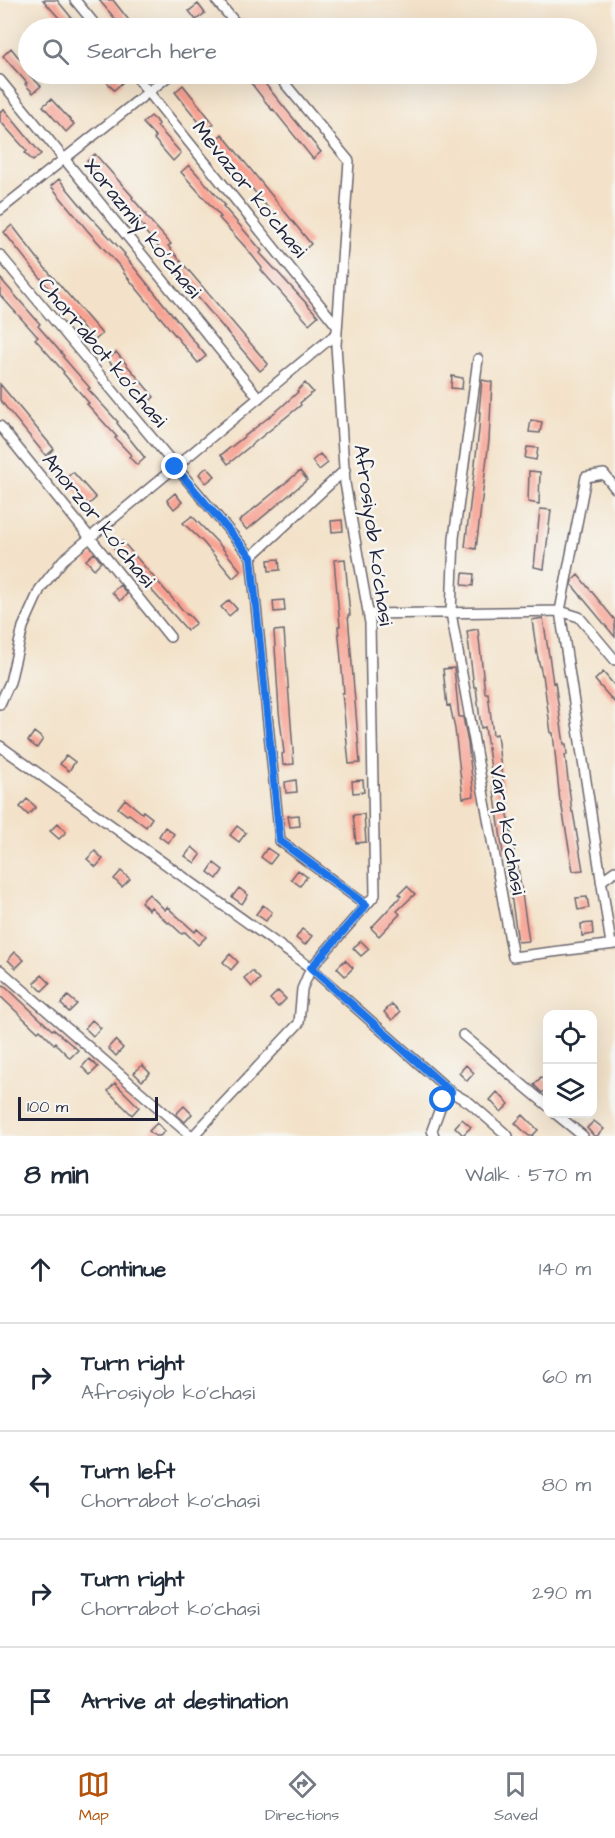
<!DOCTYPE html>
<meta charset="utf-8">
<style>
:root{--surface:#fff;--page:#f2f2f3;--text:#1f2937;--muted:#747a83;--line:#e0e1e3;--accent:#b45309}
body{margin:0;font-family:"Architects Daughter",sans-serif;background:var(--page);color:var(--text)}
.controls{position:absolute;right:18px;bottom:18px;display:grid;overflow:hidden;border-radius:12px;box-shadow:0 6px 24px #0002}
.controls button{width:54px;height:54px;display:grid;place-items:center;padding:0;border:0;border-bottom:2px solid var(--line);background:var(--surface);color:var(--text);font:30px sans-serif}
.scale{position:absolute;left:18px;bottom:15px;width:140px;box-sizing:border-box;padding-left:6px;border:3px solid #22223b;border-top:0;font-size:16px;line-height:21px;white-space:nowrap;color:#22223b;-webkit-text-stroke:4px #f6f6f2;paint-order:stroke}
.stop{position:absolute;width:18px;height:18px;margin:-14px;border:4px solid #1a73e8;border-radius:50%;background:#fff}
.stop.end{background:#1a73e8;border-color:#fff;box-shadow:0 2px 6px #0008}
.list{margin:0;padding:0;list-style:none}
h2{display:flex;justify-content:space-between;align-items:center;height:78px;margin:0;padding:0 24px;font-size:26px}
h2 small{font-size:20px;font-weight:400;color:var(--muted)}
.list li{display:grid;grid-template-columns:39px 1fr auto;gap:18px;align-items:center;box-sizing:border-box;height:108px;padding:0 24px;border-top:2px solid var(--line)}
.list b{display:block;font-size:22px;white-space:nowrap}
.list p{margin:0;font-size:20px;white-space:nowrap;color:var(--muted)}
.list em{font-size:20px;font-style:normal;color:var(--muted)}
.icon{flex:none;width:33px;height:33px;fill:none;stroke:currentColor;stroke-width:2;stroke-linecap:round;stroke-linejoin:round}
.map{position:relative;flex:none;width:615px;height:1136px;overflow:hidden}
.search{position:absolute;background:var(--surface);box-shadow:0 6px 24px #0002;left:18px;right:18px;top:18px;height:66px;display:flex;align-items:center;gap:15px;box-sizing:border-box;padding:0 21px;border-radius:33px;color:var(--muted);font-size:22px}
.sheet{height:618px;background:var(--surface)}
nav{display:flex;justify-content:space-around;align-items:center;box-sizing:border-box;height:84px;border-top:2px solid var(--line);background:var(--surface);font-size:16px;color:var(--muted)}
nav a{display:grid;justify-items:center;gap:3px}
nav .on{color:var(--accent)}
.map>svg:first-child{display:block}
.building{fill:#f7a091}
.lines{fill:none;stroke-linecap:round;stroke-linejoin:round}
.minor-casing{stroke:#6b656d;stroke-width:12}
.minor{stroke:#fff;stroke-width:9}
.route{stroke:#1a73e8;stroke-width:8}
.labels{text-anchor:middle;stroke-width:5;stroke-linejoin:round;paint-order:stroke}
.street-label{font-size:21px;fill:#22223b;stroke:#f6f6f2}
</style>
<div class="map">
<svg width="615" height="1136" viewBox="0 0 615 1136">
<rect width="100%" height="100%" fill="#f6f6f2"/>
<filter id="ink" filterUnits="userSpaceOnUse"><feTurbulence type="fractalNoise" baseFrequency=".0167" numOctaves="2"/><feDisplacementMap in="SourceGraphic" scale="12" xChannelSelector="R" yChannelSelector="G"/><feConvolveMatrix kernelMatrix="1 2 1 2 8 2 1 2 1" color-interpolation-filters="sRGB"/></filter>
<filter id="wash" filterUnits="userSpaceOnUse"><feTurbulence type="fractalNoise" baseFrequency=".008" numOctaves="4" result="noise"/><feDisplacementMap in="SourceGraphic" scale="24" xChannelSelector="R" yChannelSelector="G"/><feGaussianBlur stdDeviation="1.35" result="paint"/><feColorMatrix in="noise" values="0 0 0 0 0 0 0 0 0 0 0 0 0 0 0 0 0 1.4 0 .05"/><feComposite in="paint" operator="in"/></filter>
<g filter="url(#wash)">
<rect width="100%" height="100%" fill="#f3e2c9"/>
<g id="blocks">
<path class="building" d="M 43,0 L 57,0 L 80,28 L 68,28 Z
M 99,0 L 113,0 L 135,28 L 123,28 Z
M 198,4 L 205,13 L 196,20 L 189,11 Z
M 11,48 L 28,69 L 28,74 L 41,86 L 33,93 L 25,84 L 27,83 L 3,56 Z
M 115,74 L 122,83 L 114,90 L 107,82 Z
M 244,74 L 257,74 L 321,152 L 313,159 L 273,109 L 272,110 Z
M 183,85 L 214,124 L 206,131 L 175,92 Z
M 51,99 L 74,124 L 66,132 L 43,106 Z
M 4,109 L 41,154 L 33,161 L 25,153 L 27,151 L 0,121 L 0,112 Z
M 151,116 L 159,124 L 157,126 L 181,153 L 173,161 L 154,139 L 156,137 L 143,123 Z
M 222,134 L 311,244 L 303,251 L 216,144 L 214,142 Z
M 95,154 L 133,197 L 132,198 L 146,214 L 145,215 L 171,244 L 168,246 L 268,364 L 260,371 L 168,262 L 170,260 L 142,228 L 144,227 L 130,213 L 131,212 L 87,161 Z
M 189,165 L 225,205 L 223,206 L 262,251 L 260,253 L 318,316 L 309,324 L 261,270 L 262,268 L 247,249 L 219,218 L 221,217 L 181,172 Z
M 59,179 L 88,214 L 125,254 L 124,255 L 206,356 L 198,363 L 123,272 L 124,271 L 87,230 L 51,186 Z
M 12,225 L 45,268 L 102,334 L 94,341 L 46,285 L 4,232 Z
M 0,278 L 40,324 L 38,326 L 64,356 L 63,357 L 90,388 L 88,389 L 118,422 L 117,423 L 145,458 L 137,465 L 129,457 L 131,455 L 115,438 L 117,437 L 87,404 L 89,403 L 63,373 L 64,372 L 35,339 L 38,337 L 0,295 Z
M 116,352 L 154,397 L 146,405 L 108,360 Z
M 452,376 L 463,378 L 462,389 L 451,388 Z
M 482,380 L 492,382 L 489,440 L 476,549 L 465,547 L 479,430 L 480,412 L 479,412 Z
M 305,383 L 313,392 L 300,403 L 301,405 L 228,464 L 221,455 L 279,409 L 298,392 L 297,391 Z
M 0,384 L 54,449 L 46,456 L 0,400 Z
M 531,420 L 542,422 L 540,433 L 529,432 Z
M 527,447 L 538,448 L 536,460 L 525,458 Z
M 320,454 L 328,463 L 319,470 L 312,461 Z
M 207,467 L 215,476 L 206,483 L 199,474 Z
M 300,471 L 307,480 L 247,530 L 239,521 Z
M 529,471 L 540,472 L 539,504 L 528,502 Z
M 73,472 L 96,498 L 88,505 L 65,479 Z
M 175,493 L 182,502 L 174,509 L 167,500 Z
M 540,509 L 551,510 L 544,569 L 534,567 Z
M 192,516 L 219,544 L 241,571 L 233,578 L 203,542 L 183,523 Z
M 342,520 L 343,531 L 332,532 L 331,521 Z
M 122,541 L 187,615 L 188,614 L 196,623 L 187,630 L 114,548 Z
M 94,553 L 101,562 L 94,569 L 86,560 Z
M 279,559 L 280,570 L 269,571 L 268,560 Z
M 345,559 L 350,615 L 348,615 L 360,763 L 349,764 L 344,712 L 342,693 L 344,693 L 338,626 L 340,626 L 334,560 Z
M 463,573 L 474,574 L 473,586 L 462,585 Z
M 578,575 L 615,620 L 615,637 L 572,585 L 573,580 Z
M 120,585 L 127,594 L 120,601 L 112,592 Z
M 229,600 L 237,609 L 229,616 L 221,607 Z
M 284,600 L 285,611 L 274,612 L 273,601 Z
M 543,618 L 550,662 L 553,683 L 555,682 L 564,744 L 566,744 L 567,755 L 565,755 L 572,812 L 573,812 L 583,870 L 573,871 L 561,802 L 560,802 L 553,733 L 551,733 L 543,675 L 542,675 L 537,654 L 532,620 Z
M 478,629 L 485,693 L 488,693 L 493,735 L 497,734 L 502,777 L 514,852 L 503,853 L 485,727 L 481,728 L 476,687 L 474,687 L 467,631 Z
M 284,630 L 294,764 L 283,765 L 282,754 L 284,753 L 279,711 L 274,631 Z
M 454,668 L 459,717 L 463,717 L 468,743 L 474,796 L 463,798 L 455,729 L 450,705 L 447,706 L 443,669 Z
M 603,672 L 615,686 L 615,703 L 595,680 Z
M 34,732 L 43,739 L 37,748 L 28,741 Z
M 66,755 L 75,762 L 69,771 L 60,764 Z
M 296,780 L 297,792 L 286,793 L 285,782 Z
M 363,780 L 364,792 L 353,793 L 352,781 Z
M 27,799 L 36,807 L 28,815 L 20,807 Z
M 125,799 L 142,813 L 143,811 L 152,818 L 146,827 L 129,814 L 127,815 L 118,808 Z
M 364,814 L 366,842 L 356,843 L 353,815 Z
M 299,815 L 300,826 L 290,827 L 288,816 Z
M 58,823 L 66,832 L 59,839 L 50,831 Z
M 237,826 L 246,833 L 239,842 L 230,835 Z
M 165,827 L 174,834 L 168,843 L 159,836 Z
M 192,847 L 201,855 L 195,863 L 185,856 Z
M 267,848 L 277,855 L 270,864 L 261,857 Z
M 95,851 L 103,859 L 96,867 L 87,859 Z
M 214,863 L 223,870 L 217,879 L 208,872 Z
M 518,867 L 529,941 L 518,942 L 507,868 Z
M 298,870 L 307,877 L 300,886 L 291,879 Z
M 121,871 L 130,879 L 122,887 L 114,879 Z
M 407,886 L 415,894 L 397,911 L 400,914 L 379,936 L 371,928 L 401,896 L 399,894 Z
M 239,888 L 248,895 L 242,904 L 232,897 Z
M 149,894 L 165,910 L 167,907 L 195,932 L 197,929 L 206,937 L 198,945 L 185,932 L 182,934 L 169,922 L 168,923 L 151,907 L 149,910 L 141,902 Z
M 587,897 L 589,908 L 578,910 L 576,898 Z
M 263,905 L 272,912 L 266,921 L 256,914 Z
M 592,923 L 593,934 L 582,936 L 581,924 Z
M 302,929 L 312,936 L 305,945 L 296,938 Z
M 361,941 L 369,949 L 361,956 L 353,948 Z
M 15,952 L 24,960 L 16,968 L 8,960 Z
M 230,954 L 238,962 L 231,970 L 223,962 Z
M 345,960 L 353,968 L 345,976 L 337,968 Z
M 252,971 L 260,979 L 252,987 L 244,978 Z
M 42,975 L 50,983 L 42,991 L 34,983 Z
M 4,985 L 52,1030 L 53,1029 L 78,1050 L 70,1058 L 55,1043 L 54,1044 L 40,1030 L 38,1032 L 0,996 L 0,989 Z
M 278,991 L 286,999 L 278,1007 L 270,999 Z
M 68,996 L 77,1004 L 69,1012 L 61,1004 Z
M 392,1004 L 400,1012 L 392,1020 L 384,1012 Z
M 92,1020 L 101,1028 L 93,1036 L 85,1028 Z
M 115,1040 L 123,1048 L 116,1056 L 108,1048 Z
M 89,1059 L 98,1067 L 90,1075 L 82,1067 Z
M 142,1065 L 150,1073 L 142,1081 L 134,1073 Z
M 466,1065 L 474,1073 L 467,1081 L 459,1073 Z
M 541,1077 L 548,1083 L 548,1087 L 542,1093 L 534,1085 Z
M 115,1083 L 139,1107 L 132,1115 L 108,1091 Z
M 497,1092 L 509,1104 L 501,1112 L 490,1100 Z
M 184,1106 L 192,1114 L 185,1122 L 176,1114 Z
M 523,1115 L 538,1130 L 532,1136 L 529,1136 L 515,1123 Z
M 462,1119 L 471,1127 L 463,1135 L 455,1127 Z
M 594,1121 L 604,1129 L 597,1136 L 594,1136 L 587,1128 Z
M 157,1123 L 165,1131 L 160,1136 L 155,1136 L 149,1131 Z"/>
</g>
</g>
<g filter="url(#ink)">
<use href="#blocks" fill-opacity="0" stroke="#6b656d" stroke-width="1.5"/>
<g class="lines">
<defs>
<path id="minor" d="M 75,0 L 98,28
M 216,0 L 240,28
M 134,74 L 337,326
M 0,80 L 259,398
M 0,210 L 171,74
M 0,255 L 251,557 L 280,841 L 366,905
M 478,359 L 454,538 L 451,613 L 513,957 L 615,944
M 0,426 L 170,637
M 251,557 L 345,470
M 368,614 L 560,611 L 579,617 L 615,660
M 0,704 L 10,682 L 23,627 L 40,589 L 63,560 L 337,333
M 0,746 L 311,968 L 451,1092 L 470,1103 L 508,1136
M 601,881 L 615,871
M 611,944 L 560,611 L 586,477 L 604,474 L 615,488
M 0,970 L 191,1136
M 463,1035 L 548,1106
M 556,1114 L 583,1136
M 193,1136 L 299,1023 L 302,989 L 311,968 L 375,895 L 370,623 L 345,483 L 336,345 L 349,161 L 277,74
M 434,1136 L 432,1130 L 443,1100 L 451,1092"/>
</defs>
<use href="#minor" class="minor-casing"/>
<use href="#minor" class="minor"/>
</g>
</g>
<g class="lines" filter="url(#ink)">
<path class="route" d="M 175,467 L 251,557 L 280,841 L 366,905 L 311,968 L 451,1092 L 443,1100"/>
</g>
<g class="labels">
<g class="street-label">
<text transform="translate(250 189) rotate(51)" y="7">Mevazor ko'chasi</text>
<text transform="translate(143 228) rotate(51)" y="7">Xorazmiy ko'chasi</text>
<text transform="translate(103 352) rotate(50)" y="7">Chorrabot ko'chasi</text>
<text transform="translate(99 520) rotate(51)" y="7">Anorzor ko'chasi</text>
<text transform="translate(374 535) rotate(82)" y="7">Afrosiyob ko'chasi</text>
<text transform="translate(508 830) rotate(80)" y="7">Varq ko'chasi</text>
</g>
</g>
</svg>
<div class="controls">
<button><svg class="icon" aria-label="locate" viewBox="0 0 24 24"><circle cx="12" cy="12" r="6"/><path d="M12 2v4M12 18v4M2 12h4M18 12h4"/></svg></button>
<button><svg class="icon" aria-label="layers" viewBox="0 0 24 24"><path d="M12 4l9 5-9 5-9-5zM3 14l9 5 9-5"/></svg></button>
</div>
<div class="scale">100 m</div>
<div class="stop" style="left:443px;top:1100px"></div>
<div class="stop end" style="left:175px;top:467px"></div>
<div class="search"><svg class="icon" aria-label="search" viewBox="0 0 24 24"><circle cx="10" cy="10" r="6"/><path d="M15 15l6 6"/></svg>Search here</div>
</div>
<section class="sheet">
<h2>8 min<small>Walk · 570 m</small></h2>
<ul class="list">
<li><svg class="icon" aria-label="ahead" viewBox="0 0 24 24"><path d="M12 20V5M6 11l6-6 6 6"/></svg><div><b>Continue</b></div><em>140 m</em></li>
<li><svg class="icon" aria-label="right" viewBox="0 0 24 24"><path d="M7 20v-9h11M14 6l5 5-5 5"/></svg><div><b>Turn right</b><p>Afrosiyob ko'chasi</p></div><em>60 m</em></li>
<li><svg class="icon" aria-label="left" viewBox="0 0 24 24"><path d="M17 20v-9H6M10 6l-5 5 5 5"/></svg><div><b>Turn left</b><p>Chorrabot ko'chasi</p></div><em>80 m</em></li>
<li><svg class="icon" aria-label="right" viewBox="0 0 24 24"><path d="M7 20v-9h11M14 6l5 5-5 5"/></svg><div><b>Turn right</b><p>Chorrabot ko'chasi</p></div><em>290 m</em></li>
<li><svg class="icon" aria-label="arrive" viewBox="0 0 24 24"><path d="M6 21V4h12l-3 4 3 4H6"/></svg><div><b>Arrive at destination</b></div></li>
</ul>
</section>
<nav>
<a class="on"><svg class="icon" aria-label="map" viewBox="0 0 24 24"><path d="M3 6l6-2 6 2 6-2v14l-6 2-6-2-6 2zM9 4v14M15 6v14"/></svg>Map</a>
<a><svg class="icon" aria-label="directions" viewBox="0 0 24 24"><path d="M12 3l9 9-9 9-9-9zM9 14v-3h6M13 9l2 2-2 2"/></svg>Directions</a>
<a><svg class="icon" aria-label="saved" viewBox="0 0 24 24"><path d="M7 4h10v16l-5-4-5 4z"/></svg>Saved</a>
</nav>
